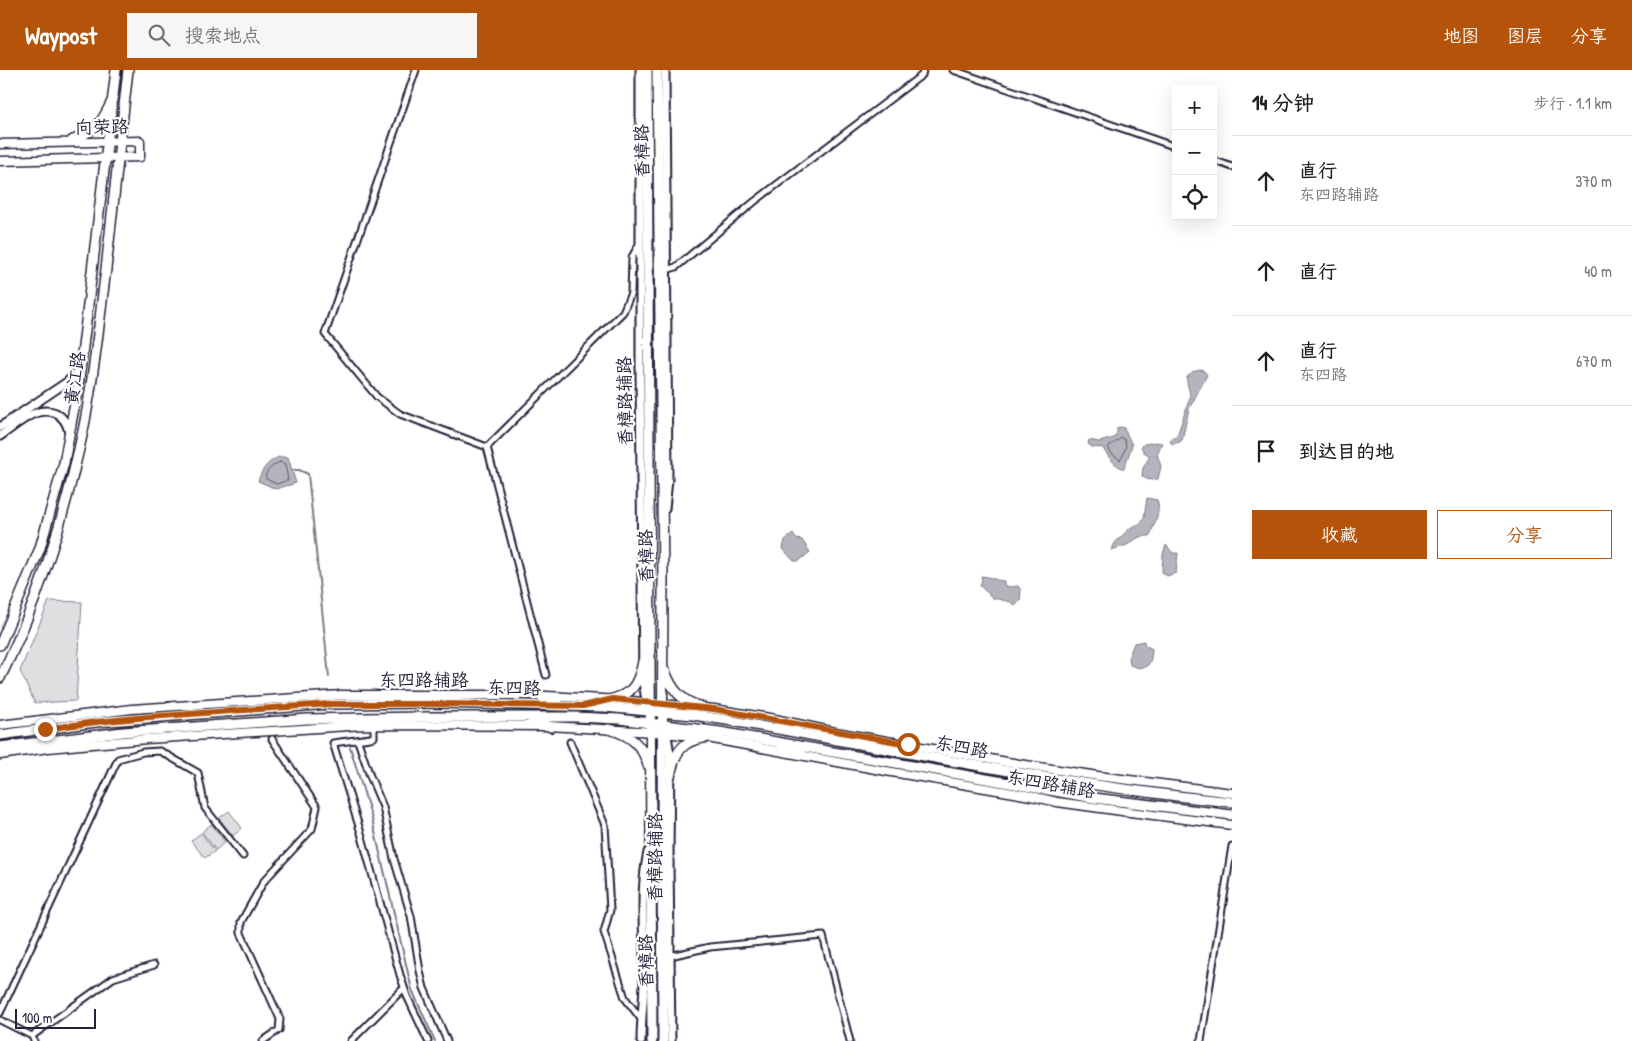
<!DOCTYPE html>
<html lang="zh">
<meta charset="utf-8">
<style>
:root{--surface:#fff;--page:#f6f6f6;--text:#202124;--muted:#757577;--line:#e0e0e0;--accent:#b45309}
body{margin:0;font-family:"Patrick Hand","LXGW WenKai TC",sans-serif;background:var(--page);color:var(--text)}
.controls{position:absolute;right:15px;top:15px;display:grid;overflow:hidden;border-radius:0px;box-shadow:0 5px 20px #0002}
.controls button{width:45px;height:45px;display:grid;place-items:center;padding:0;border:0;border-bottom:1px solid var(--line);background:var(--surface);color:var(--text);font:25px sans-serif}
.scale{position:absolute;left:15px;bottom:12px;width:81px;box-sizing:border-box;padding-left:5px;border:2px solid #22223b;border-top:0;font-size:14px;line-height:18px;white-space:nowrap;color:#22223b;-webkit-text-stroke:4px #fff;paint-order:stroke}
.stop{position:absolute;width:15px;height:15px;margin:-11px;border:4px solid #b45309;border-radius:50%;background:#fff}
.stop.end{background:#b45309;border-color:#fff;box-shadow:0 1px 5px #0008}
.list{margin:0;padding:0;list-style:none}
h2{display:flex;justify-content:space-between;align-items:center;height:65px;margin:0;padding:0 20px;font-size:21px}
h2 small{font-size:16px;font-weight:400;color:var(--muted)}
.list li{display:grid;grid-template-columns:32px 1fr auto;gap:15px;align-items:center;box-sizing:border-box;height:90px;padding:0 20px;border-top:1px solid var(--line)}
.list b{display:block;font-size:19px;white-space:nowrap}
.list p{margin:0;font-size:16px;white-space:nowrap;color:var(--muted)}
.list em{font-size:16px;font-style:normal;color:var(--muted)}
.actions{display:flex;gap:10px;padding:15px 20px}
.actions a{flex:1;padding:11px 0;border:1px solid var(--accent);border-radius:0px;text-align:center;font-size:18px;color:var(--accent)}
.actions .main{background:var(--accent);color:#fff}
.icon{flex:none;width:28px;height:28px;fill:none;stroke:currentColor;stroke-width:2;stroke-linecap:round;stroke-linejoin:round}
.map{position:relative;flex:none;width:1232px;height:971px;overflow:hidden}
header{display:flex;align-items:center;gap:30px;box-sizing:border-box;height:70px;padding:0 25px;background:var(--accent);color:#fff}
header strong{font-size:24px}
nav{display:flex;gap:28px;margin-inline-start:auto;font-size:18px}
.search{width:350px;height:45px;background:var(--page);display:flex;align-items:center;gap:12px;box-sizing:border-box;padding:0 18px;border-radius:0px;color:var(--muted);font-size:19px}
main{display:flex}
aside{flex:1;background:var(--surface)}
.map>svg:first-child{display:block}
.green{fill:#dfdfe2;stroke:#80808e}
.water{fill:#b4b4bc;stroke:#7a7a88}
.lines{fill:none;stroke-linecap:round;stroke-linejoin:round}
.shore{stroke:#5c5c6f;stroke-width:1}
.stream{stroke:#7a7a88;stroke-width:2}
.minor-casing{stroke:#22223b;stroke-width:9}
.tertiary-casing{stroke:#22223b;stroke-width:11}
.secondary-casing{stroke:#22223b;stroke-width:11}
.primary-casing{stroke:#22223b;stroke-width:12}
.minor{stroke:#fff;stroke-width:5}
.tertiary{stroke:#fff;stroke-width:7}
.secondary{stroke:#fff;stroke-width:8}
.primary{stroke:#fff;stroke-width:9}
.route{stroke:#b45309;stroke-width:6}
.labels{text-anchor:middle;stroke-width:4.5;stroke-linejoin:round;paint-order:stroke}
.street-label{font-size:18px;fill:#22223b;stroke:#fff}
</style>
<header>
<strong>Waypost</strong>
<div class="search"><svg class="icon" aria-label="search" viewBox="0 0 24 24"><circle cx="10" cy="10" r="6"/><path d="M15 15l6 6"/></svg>搜索地点</div>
<nav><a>地图</a><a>图层</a><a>分享</a></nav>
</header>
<main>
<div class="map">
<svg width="1232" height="971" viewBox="0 0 1232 971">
<rect width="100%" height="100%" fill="#fff"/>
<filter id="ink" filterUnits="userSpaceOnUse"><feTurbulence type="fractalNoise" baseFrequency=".02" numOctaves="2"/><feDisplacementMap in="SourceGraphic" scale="10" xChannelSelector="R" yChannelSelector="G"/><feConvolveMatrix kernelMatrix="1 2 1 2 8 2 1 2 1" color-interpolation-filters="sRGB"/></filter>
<g filter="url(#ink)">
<path class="green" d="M 49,531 L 82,532 L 76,631 L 35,633 L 20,601 Z
M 229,741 L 242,758 L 233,766 L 219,748 Z
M 211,754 L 225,772 L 216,780 L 202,762 Z
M 201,763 L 215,781 L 205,788 L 191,771 Z"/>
<path class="water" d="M 1200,300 L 1204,301 L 1207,305 L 1189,339 L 1182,370 L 1180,372 L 1172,374 L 1170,371 L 1178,363 L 1190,327 C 1190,319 1186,315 1187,307 L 1193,302 Z
M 1120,357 L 1124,358 L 1132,375 L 1124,399 C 1115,396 1108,387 1103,378 L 1092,377 L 1088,374 L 1089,370 L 1099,372 L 1114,368 L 1117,363 L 1117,358 Z
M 1156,372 L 1162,373 L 1157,384 L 1161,396 L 1158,409 C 1152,410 1147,411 1142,406 L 1143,398 L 1150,386 L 1144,382 L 1141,377 L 1144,374 Z
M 279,387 L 288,387 L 296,413 L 276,419 L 258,411 C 262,399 267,392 279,387 Z
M 1147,428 L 1157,430 C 1162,440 1153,456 1150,466 C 1135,466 1138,469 1127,475 C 1122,477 1116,478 1111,480 L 1115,473 L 1130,458 L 1141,453 L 1144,447 Z
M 793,464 L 796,469 L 802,470 L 810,482 L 799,491 L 794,491 L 783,479 L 785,470 Z
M 1166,475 L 1173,483 L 1178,483 L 1176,503 L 1167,506 L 1162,502 L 1163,484 Z
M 981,506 C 990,506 995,511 1004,511 L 1004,515 L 1009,517 L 1018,516 L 1021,520 L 1020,531 L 1015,536 L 1011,532 L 993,528 L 980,516 L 982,510 Z
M 1144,571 L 1144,574 L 1152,579 C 1151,595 1148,602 1130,595 L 1129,586 L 1134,573 Z"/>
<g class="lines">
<path class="shore" d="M 1121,368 L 1124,369 L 1126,376 L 1122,388 L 1120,390 L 1111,383 L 1108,377 C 1109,376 1118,371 1121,368 Z
M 280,392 L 285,394 L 288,410 L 277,414 L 266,409 C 264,401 273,395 280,392 Z"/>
<path class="stream" d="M 292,400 L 299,400 L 308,404 L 329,607
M 350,677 L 372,749 L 412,920 L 435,971"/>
<defs>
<path id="minor" d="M 416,0 L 325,264 L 377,327 L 400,344 L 487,377
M 953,0 L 1176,77
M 1213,90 L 1232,97
M 666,200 L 676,197 L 754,132 L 922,5 L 923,0
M 487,377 L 623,242 L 631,223 L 632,187 L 640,173
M 487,377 L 546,605
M 374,656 L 374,667 L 370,668 L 333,673 L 361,763 L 400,905 L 407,926 L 428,971
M 358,671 L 370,706 L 383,737 L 394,789 L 411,846 L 420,901 L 424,918 L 447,971
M 570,672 L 605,755 L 610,840 L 604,862 L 625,928 L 641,949
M 670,886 L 710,877 L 823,866 L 850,971
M 0,943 L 118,689 L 143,682 L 160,681 L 198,703 L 205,738 L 243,786
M 0,950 L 32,966 L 34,971
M 32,966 L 113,908 L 154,895
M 263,971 L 279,960 L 280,949 L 241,863 L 241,852 L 264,811 L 312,759 L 317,737 L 272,669
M 351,971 L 404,918
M 1201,971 L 1232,776"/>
<path id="tertiary" d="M 640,0 L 640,305 L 643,612 L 647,637
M 0,357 L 67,312 L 73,307 L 79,296
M 0,366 C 16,356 36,334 56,343 C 63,347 67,353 69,362
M 665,439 L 668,410 L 665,0
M 666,659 L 670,684 L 669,788 L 671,971
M 641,971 C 641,950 644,930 644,909 C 645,867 639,823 648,782"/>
<path id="secondary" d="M 72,70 C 95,62 101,53 111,32
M 0,74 L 140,71 L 140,87 L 0,91
M 0,655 L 132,639 L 341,625 L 529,625 L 621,630 L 714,639 L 770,648 L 835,662 L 1007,692 L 1098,706 L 1232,723
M 713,669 L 886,701 L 1031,726 L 1057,732 L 1122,741 L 1232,755
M 0,685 L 48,678 L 147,669 L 364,655 L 548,656 L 655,662 L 701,667"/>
<path id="primary" d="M 647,0 L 652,971
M 657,0 L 663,508 L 662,774 L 663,971
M 0,575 L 40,478 L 64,393 L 79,310 L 116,0
M 665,601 C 672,620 682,632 702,637
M 0,608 C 39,531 65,445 83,361 C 94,308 99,253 106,199 C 113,133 121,66 128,0
M 540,626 L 558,632
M 596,633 C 626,626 637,624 643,591
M 532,650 L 551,657
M 776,650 L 796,659
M 608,659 C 629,664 642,674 648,695
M 0,665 L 96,652 L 330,634 L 438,633 L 604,637 L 693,645 L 727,650 C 895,680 1062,715 1232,732
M 782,676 L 802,685
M 0,677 L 123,662 L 307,649 L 421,647 L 575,647 L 619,649 L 720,662 L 1094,728 L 1232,745
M 670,707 C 676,673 688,668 721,666"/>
</defs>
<use href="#minor" class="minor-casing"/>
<use href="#tertiary" class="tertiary-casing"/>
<use href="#secondary" class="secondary-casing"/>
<use href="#primary" class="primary-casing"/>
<use href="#minor" class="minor"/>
<use href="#tertiary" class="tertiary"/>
<use href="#secondary" class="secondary"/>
<use href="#primary" class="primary"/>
</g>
</g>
<g class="lines" filter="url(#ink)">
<path class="route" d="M 45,659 L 96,652 L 148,647 L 330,634 L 438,634 L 583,636 L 613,629 L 714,639 L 908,674"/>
</g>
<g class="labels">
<g class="street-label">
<text transform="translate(102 57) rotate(-1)" y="6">向荣路</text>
<text transform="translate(642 81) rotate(-91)" y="6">香樟路</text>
<text transform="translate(75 308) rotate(-81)" y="6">黄江路</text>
<text transform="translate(625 331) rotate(-91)" y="6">香樟路辅路</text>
<text transform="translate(646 486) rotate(-91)" y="6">香樟路</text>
<text x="424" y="616">东四路辅路</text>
<text transform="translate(514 618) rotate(1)" y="6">东四路</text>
<text transform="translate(962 677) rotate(11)" y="6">东四路</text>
<text transform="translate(1051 714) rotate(10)" y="6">东四路辅路</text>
<text transform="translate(655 787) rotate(-90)" y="6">香樟路辅路</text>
<text transform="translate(646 891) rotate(-91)" y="6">香樟路</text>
</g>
</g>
</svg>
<div class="controls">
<button>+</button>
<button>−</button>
<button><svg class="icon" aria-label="locate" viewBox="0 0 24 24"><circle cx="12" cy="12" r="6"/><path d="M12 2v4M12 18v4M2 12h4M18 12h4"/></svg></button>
</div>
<div class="scale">100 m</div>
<div class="stop" style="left:908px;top:674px"></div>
<div class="stop end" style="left:45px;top:659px"></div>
</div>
<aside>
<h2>14 分钟<small>步行 · 1.1 km</small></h2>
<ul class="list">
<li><svg class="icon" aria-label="ahead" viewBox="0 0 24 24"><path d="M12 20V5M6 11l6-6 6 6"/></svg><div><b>直行</b><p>东四路辅路</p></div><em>370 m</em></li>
<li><svg class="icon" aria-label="ahead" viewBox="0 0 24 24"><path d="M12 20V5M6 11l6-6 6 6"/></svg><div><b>直行</b></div><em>40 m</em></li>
<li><svg class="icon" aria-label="ahead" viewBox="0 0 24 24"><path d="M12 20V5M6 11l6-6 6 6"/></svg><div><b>直行</b><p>东四路</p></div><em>670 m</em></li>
<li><svg class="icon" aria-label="arrive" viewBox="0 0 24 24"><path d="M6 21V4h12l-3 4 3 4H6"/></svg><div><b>到达目的地</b></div></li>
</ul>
<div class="actions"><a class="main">收藏</a><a>分享</a></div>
</aside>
</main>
